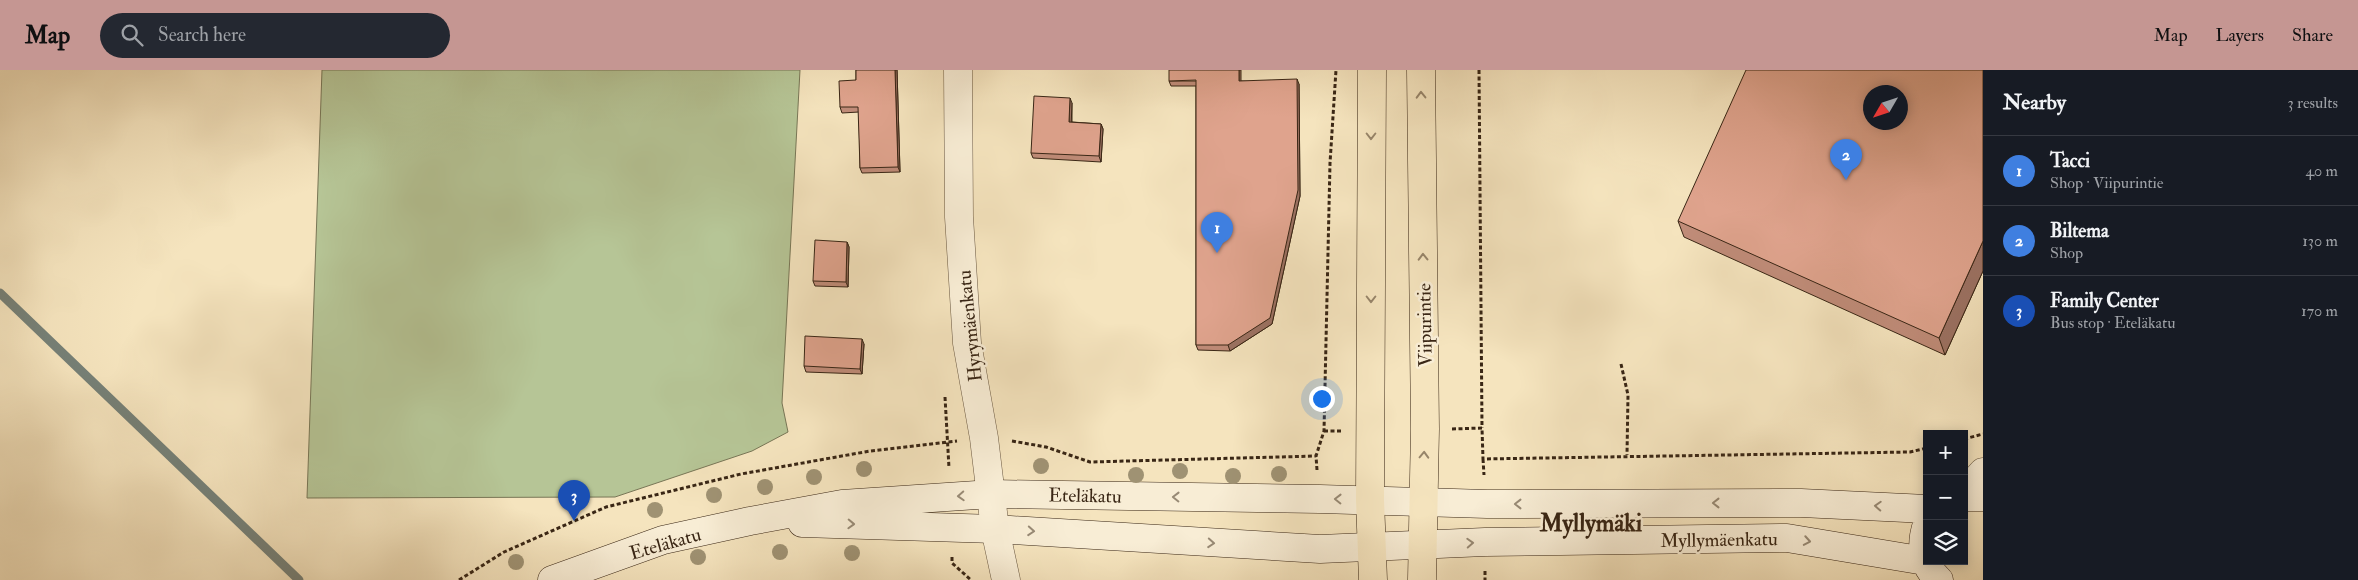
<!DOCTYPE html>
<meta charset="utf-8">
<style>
:root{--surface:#171b24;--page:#242831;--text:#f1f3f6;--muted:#9ea1a6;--line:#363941;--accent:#c59692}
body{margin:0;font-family:"IM FELL Double Pica",serif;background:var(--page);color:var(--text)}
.controls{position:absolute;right:15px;bottom:15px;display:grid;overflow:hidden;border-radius:0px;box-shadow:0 2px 12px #0003}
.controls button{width:45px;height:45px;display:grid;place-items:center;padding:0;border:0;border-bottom:1px solid var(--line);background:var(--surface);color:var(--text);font:25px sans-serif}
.compass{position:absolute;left:1863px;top:15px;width:45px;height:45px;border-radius:50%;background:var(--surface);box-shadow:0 2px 12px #0003;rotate:231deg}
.you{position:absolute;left:1321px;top:328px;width:18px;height:18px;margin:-12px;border:4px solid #fff;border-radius:50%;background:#1a73e8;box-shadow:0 0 0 8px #1a73e833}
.badge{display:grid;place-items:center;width:32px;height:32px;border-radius:50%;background:var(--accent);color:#fff;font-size:16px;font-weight:700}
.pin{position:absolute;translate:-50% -41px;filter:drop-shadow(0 1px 2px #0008)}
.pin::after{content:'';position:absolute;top:26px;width:18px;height:15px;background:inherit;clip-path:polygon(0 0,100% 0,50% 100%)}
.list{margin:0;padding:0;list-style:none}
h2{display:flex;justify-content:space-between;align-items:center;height:65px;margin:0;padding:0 20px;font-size:21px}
h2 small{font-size:16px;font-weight:400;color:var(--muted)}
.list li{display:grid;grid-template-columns:32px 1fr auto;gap:15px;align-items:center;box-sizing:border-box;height:70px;padding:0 20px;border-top:1px solid var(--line)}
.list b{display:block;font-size:19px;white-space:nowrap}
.list p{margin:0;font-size:16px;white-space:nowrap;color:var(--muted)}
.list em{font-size:16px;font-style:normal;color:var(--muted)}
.icon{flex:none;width:28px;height:28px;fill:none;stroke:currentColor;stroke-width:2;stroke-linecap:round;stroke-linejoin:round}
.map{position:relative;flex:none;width:1983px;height:510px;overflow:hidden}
header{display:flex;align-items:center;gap:30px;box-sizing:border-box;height:70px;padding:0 25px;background:var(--accent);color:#111}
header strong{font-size:24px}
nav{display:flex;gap:28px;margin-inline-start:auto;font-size:18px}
.search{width:350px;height:45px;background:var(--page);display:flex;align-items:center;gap:12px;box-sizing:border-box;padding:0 18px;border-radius:28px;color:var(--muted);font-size:19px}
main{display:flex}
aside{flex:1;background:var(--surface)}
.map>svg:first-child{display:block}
.green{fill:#b6c596;stroke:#787656}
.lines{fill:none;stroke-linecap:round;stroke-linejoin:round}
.stream{stroke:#768178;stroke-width:9}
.minor-casing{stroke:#68563f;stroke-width:29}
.tertiary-casing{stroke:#68563f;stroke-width:29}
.secondary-casing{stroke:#392615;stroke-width:29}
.primary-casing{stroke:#392615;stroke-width:29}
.path{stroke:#392615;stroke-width:3;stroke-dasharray:4 2.5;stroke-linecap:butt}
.minor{stroke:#f8edd5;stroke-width:28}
.tertiary{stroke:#f8edd5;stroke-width:28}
.secondary{stroke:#f8edd5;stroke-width:28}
.primary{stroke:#f5e4be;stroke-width:28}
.tree{fill:#9f9273}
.wall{fill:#c08c79;stroke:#392615}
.shaded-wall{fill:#9c7263;stroke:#392615}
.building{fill:#dfa38d;stroke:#392615;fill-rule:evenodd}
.oneway{stroke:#97856a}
.oneway2{stroke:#988a75}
.labels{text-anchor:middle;stroke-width:5;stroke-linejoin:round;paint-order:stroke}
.street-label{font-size:19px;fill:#392615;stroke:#f8edd5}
.district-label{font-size:24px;font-weight:bold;fill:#392615;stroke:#f8edd5}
</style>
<header>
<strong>Map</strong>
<div class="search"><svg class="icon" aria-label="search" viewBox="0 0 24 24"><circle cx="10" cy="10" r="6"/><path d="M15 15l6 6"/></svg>Search here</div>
<nav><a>Map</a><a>Layers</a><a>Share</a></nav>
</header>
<main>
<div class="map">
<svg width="1983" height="510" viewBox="0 0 1983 510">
<rect width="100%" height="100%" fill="#f5e4be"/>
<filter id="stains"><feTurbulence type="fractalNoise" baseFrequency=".004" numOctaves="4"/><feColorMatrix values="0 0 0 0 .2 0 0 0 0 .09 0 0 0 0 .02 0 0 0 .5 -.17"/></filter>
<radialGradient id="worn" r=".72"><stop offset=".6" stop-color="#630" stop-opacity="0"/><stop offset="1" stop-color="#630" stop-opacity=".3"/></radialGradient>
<path class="green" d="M 322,0 L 800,0 L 782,333 L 788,362 L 752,381 L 615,427 L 307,428 Z"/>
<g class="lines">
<path class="stream" d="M 0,223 L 299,510"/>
<defs>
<path id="minor" d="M 958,0 L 959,147 L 967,273 L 984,368 L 995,459 L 1006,510"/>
<path id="tertiary" d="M 1964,423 L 1983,402"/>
<path id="secondary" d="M 1964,427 L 1983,427
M 802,453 L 995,459 L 1320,479 L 1485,472 L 1787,468 L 1925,491
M 1927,454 C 1920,475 1922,495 1939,510
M 552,510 L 663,470 L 750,451 L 842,434 L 992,424 L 1320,429 L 1487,434 L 1801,433 L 1927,439"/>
<path id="primary" d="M 1372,0 L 1370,430 L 1373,510
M 1421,0 L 1425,359 L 1422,510"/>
</defs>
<use href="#minor" class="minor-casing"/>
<use href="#tertiary" class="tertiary-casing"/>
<use href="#secondary" class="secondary-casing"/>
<use href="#primary" class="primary-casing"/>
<path class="path" d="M 1479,0 L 1482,358
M 1621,294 L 1628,325 L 1627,385
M 945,327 L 949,398
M 1452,359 L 1482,358 L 1483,389 L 1910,382 L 1927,378
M 1324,361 L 1341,361
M 1964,369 L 1983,364
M 1012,371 L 1046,377 L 1090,392 L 1316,386
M 1483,389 L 1484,405
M 1317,400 L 1316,386 L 1324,361 L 1330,93 L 1336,0
M 952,487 L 952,493 L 971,510
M 1485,501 L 1485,510
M 459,510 L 504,482 L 606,437 L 741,404 L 870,381 L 957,371"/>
<use href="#minor" class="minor"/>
<use href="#tertiary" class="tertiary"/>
<use href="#secondary" class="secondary"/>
<use href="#primary" class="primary"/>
</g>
<g class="tree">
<circle cx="1041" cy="396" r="8"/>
<circle cx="864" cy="399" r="8"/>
<circle cx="1180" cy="401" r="8"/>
<circle cx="1279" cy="404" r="8"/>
<circle cx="1136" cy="405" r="8"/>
<circle cx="1233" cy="406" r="8"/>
<circle cx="814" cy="407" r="8"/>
<circle cx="765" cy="417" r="8"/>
<circle cx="714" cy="425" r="8"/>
<circle cx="655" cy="440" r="8"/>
<circle cx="780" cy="482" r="8"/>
<circle cx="852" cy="483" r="8"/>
<circle cx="698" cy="487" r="8"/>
<circle cx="516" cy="492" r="8"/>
</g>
<path class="wall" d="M 856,0 L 897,0 L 900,102 L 862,103 L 860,98 L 859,42 L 842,43 L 840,37 L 856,10 Z
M 1983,0 L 1983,201 L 1945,285 L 1684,167 L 1678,151 Z
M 1169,11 L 1241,11 L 1299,14 L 1300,126 L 1272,254 L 1230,281 L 1198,280 L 1196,275 L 1196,16 L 1171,16 Z
M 1072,33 L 1072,52 L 1101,54 L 1103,59 L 1101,92 L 1033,88 L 1031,83 Z
M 847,172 L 849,177 L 848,217 L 815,216 L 813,211 Z
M 864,274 L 862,304 L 806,302 L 804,296 Z"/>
<path class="shaded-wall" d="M 895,0 L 897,0 L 900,102 L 898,97 Z
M 1239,0 L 1241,0 L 1241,16 L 1239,11 Z
M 1297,9 L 1299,14 L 1300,126 L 1272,254 L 1230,281 L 1228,275 Z
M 1070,28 L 1072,33 L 1071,58 L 1069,52 Z
M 1101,54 L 1103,59 L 1101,92 L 1099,86 Z
M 1983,171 L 1983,201 L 1945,285 L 1939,268 Z
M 847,172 L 849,177 L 848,217 L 846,212 Z
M 862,269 L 864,274 L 862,304 L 860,299 Z"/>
<path class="building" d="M 856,0 L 895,0 L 898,97 L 860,98 L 858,37 L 840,37 L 839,11 L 856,10 Z
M 1169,0 L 1239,0 L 1239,11 L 1297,9 L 1298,120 L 1270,248 L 1228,275 L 1196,275 L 1196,10 L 1169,11 Z
M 1746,0 L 1983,0 L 1983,171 L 1939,268 L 1678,151 ZM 1870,22 L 1900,22 L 1900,52 L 1870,52 Z
M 1034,26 L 1070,28 L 1069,52 L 1101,54 L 1099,86 L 1031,83 Z
M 815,170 L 847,172 L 846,212 L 813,211 Z
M 805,266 L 862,269 L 860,299 L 804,296 Z"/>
<defs><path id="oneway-chevron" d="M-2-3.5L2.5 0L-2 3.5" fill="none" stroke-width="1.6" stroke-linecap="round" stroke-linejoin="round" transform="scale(1.25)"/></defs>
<g class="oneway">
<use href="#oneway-chevron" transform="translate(1421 25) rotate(-91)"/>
<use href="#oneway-chevron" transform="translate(1371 66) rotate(90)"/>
<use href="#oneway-chevron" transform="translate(1423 187) rotate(-91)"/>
<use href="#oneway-chevron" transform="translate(1371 229) rotate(90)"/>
<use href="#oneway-chevron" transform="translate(1424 385) rotate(-88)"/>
</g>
<g class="oneway2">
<use href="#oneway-chevron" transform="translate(961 426) rotate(177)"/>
<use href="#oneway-chevron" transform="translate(1176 427) rotate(-179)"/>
<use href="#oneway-chevron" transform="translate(1338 429) rotate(-179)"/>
<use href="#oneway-chevron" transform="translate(1716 433) rotate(180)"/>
<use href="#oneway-chevron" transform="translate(1518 434) rotate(180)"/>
<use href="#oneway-chevron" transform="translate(1878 436) rotate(-177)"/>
<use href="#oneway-chevron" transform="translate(851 454) rotate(2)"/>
<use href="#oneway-chevron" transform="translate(1031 461) rotate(4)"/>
<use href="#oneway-chevron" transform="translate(1807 471) rotate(10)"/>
<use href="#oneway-chevron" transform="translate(1211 473) rotate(4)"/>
<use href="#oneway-chevron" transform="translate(1470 473) rotate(-3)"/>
</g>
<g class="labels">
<g class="street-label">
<text transform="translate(1424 255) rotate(-91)" y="7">Viipurintie</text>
<text transform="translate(969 256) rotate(-96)" y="7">Hyrymäenkatu</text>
<text transform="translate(1085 425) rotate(1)" y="7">Eteläkatu</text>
<text transform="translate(1719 469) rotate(-1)" y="7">Myllymäenkatu</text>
<text transform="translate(665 473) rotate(-16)" y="7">Eteläkatu</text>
</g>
<g class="district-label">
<text x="1591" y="461">Myllymäki</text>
</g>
</g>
<rect width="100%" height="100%" filter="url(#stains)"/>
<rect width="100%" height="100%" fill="url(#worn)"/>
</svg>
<div class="controls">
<button>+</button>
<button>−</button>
<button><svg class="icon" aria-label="layers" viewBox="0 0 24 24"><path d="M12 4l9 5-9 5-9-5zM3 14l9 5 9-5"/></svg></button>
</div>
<svg class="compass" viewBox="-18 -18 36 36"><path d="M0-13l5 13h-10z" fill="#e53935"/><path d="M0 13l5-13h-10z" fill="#9ea1a6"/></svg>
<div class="you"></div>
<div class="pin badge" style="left:1217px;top:183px;background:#3f7fe0">1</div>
<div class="pin badge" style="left:1846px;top:110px;background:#3f7fe0">2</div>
<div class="pin badge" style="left:574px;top:451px;background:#1a4fb4">3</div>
</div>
<aside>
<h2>Nearby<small>3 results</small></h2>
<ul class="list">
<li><span class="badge" style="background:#3f7fe0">1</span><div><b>Tacci</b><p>Shop · Viipurintie</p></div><em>40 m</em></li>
<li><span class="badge" style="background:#3f7fe0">2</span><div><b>Biltema</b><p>Shop</p></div><em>130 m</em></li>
<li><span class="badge" style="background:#1a4fb4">3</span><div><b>Family Center</b><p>Bus stop · Eteläkatu</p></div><em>170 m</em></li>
</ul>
</aside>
</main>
